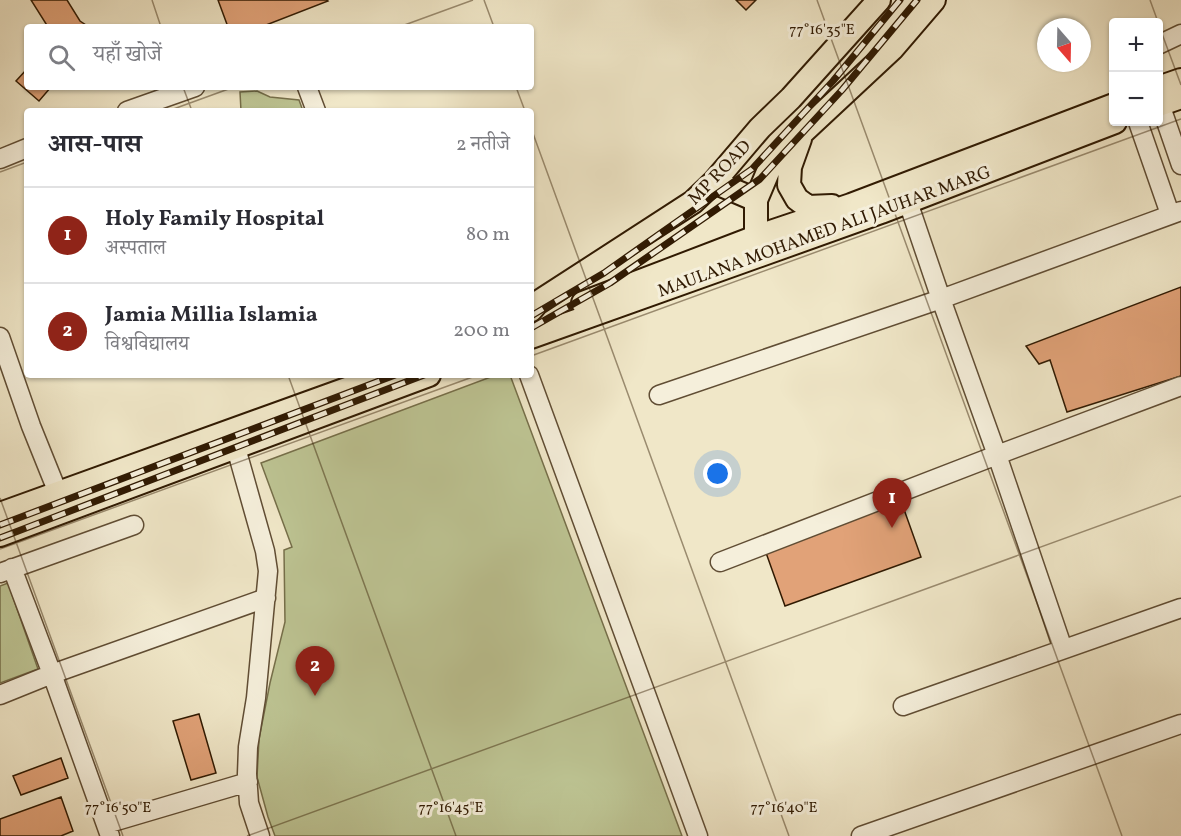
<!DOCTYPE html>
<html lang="hi">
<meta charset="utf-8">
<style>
:root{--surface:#fff;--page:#f2f2f3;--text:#2b2b33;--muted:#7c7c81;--line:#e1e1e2;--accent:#8f2418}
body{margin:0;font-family:Vollkorn,"Noto Serif Devanagari",serif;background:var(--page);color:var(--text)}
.controls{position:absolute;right:18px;top:18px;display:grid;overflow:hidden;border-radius:6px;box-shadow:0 2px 4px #0004}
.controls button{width:54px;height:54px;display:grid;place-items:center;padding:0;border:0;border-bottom:2px solid var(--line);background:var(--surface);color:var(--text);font:30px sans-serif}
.compass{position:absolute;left:1037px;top:18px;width:54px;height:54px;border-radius:50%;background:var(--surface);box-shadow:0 2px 4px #0004;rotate:160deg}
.you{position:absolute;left:718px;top:474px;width:21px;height:21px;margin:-15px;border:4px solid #fff;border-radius:50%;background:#1a73e8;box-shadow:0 0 0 9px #1a73e833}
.badge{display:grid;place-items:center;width:39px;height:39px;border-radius:50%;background:var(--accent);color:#fff;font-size:20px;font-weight:700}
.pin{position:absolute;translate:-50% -50px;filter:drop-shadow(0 2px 3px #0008)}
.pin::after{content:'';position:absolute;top:32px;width:21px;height:18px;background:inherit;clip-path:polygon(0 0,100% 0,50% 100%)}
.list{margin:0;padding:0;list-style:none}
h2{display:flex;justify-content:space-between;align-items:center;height:78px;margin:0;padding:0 24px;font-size:26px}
h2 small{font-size:20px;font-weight:400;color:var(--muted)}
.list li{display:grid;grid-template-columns:39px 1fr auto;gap:18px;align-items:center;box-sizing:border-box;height:96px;padding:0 24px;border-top:2px solid var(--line)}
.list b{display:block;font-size:22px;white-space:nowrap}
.list p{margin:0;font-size:20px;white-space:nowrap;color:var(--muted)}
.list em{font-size:20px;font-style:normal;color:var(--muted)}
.icon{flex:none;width:33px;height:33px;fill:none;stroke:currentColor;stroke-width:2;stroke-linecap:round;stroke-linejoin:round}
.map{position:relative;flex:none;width:1181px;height:836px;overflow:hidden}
.search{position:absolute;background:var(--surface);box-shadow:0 2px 4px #0004;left:24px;top:24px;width:510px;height:66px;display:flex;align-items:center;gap:15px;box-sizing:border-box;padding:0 21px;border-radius:6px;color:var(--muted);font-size:22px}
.panel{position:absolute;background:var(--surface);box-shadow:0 2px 4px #0004;left:24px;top:108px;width:510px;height:270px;border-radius:6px}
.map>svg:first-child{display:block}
.green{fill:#bdc493;stroke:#766f4a;stroke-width:1.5}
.building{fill:#e1a278;stroke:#301a02;stroke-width:1.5}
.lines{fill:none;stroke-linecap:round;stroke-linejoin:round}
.minor-casing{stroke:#604d34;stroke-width:21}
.major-casing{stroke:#301a02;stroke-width:26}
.minor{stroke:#f5efdb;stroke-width:18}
.major{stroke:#f0e7c8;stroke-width:22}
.rail-casing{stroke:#301a02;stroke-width:7}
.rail{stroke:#f5efdb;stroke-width:4.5;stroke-dasharray:14;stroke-linecap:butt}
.ticks{fill:none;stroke:#301a02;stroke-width:1.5;stroke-opacity:0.45}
.labels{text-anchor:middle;stroke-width:6;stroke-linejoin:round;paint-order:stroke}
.street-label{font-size:18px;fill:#301a02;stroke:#f5efdb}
.ticks-label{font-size:15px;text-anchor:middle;fill:#301a02;stroke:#f5efdb;stroke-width:6;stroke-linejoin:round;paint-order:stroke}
</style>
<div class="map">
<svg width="1181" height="836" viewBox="0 0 1181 836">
<rect width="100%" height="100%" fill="#f0e7c8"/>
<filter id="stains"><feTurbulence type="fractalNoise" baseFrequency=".00333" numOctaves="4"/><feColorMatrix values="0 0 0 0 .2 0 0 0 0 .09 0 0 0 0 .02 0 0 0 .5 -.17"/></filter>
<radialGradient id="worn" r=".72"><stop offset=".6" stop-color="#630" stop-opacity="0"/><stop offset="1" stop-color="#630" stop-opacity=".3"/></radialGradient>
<path class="green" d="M 257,91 L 270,97 L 299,100 L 303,111 L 241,111 L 240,92 Z
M 496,375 L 510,375 L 682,836 L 275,836 L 268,817 L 257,777 L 259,739 L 270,683 L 285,622 L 284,550 L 292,547 L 261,463 Z
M 8,583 L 38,669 L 0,683 L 0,586 Z"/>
<path class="building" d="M 31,0 L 67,0 L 80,21 L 89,27 L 48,27 Z
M 218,0 L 327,0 L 328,1 L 261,27 L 228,27 Z
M 736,0 L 756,0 L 746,10 Z
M 27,69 L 27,87 L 51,87 L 39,101 L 16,81 Z
M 1181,287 L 1181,376 L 1067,412 L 1050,360 L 1039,364 L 1026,346 Z
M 901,501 L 921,557 L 785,606 L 765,550 Z
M 199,714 L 216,773 L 191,780 L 173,721 Z
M 61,758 L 68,778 L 21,795 L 13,776 Z
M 61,797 L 73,831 L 61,836 L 0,836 L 0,819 Z"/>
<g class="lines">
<defs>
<path id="minor" d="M 1158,45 L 1181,34
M 307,87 L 316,111
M 1160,104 L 1181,165
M 127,111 L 195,87
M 1138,122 L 1170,214
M 0,159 L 27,148
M 908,202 L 941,299 L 997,455 L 1063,649
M 0,337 L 31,426 L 58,493
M 529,375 L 698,836
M 659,395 L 941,299 L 1181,211
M 236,448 L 265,551 L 268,571 L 256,698 L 248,747 L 247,774 L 249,803 L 260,836
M 720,562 L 997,455 L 1181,386
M 12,568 L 52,674 L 110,836
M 0,573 L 134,525
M 0,695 L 52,674 L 266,598
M 903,706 L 1181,608
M 106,824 L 248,782
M 861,836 L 1181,724"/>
<path id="major" d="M 1158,88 L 1181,80
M 1158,105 L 1181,97
M 800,139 L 790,167 L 789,185 L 797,199 L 808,207 L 832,206
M 714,182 L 756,200
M 761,248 L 756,237 L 756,200 L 770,167 L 803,132 L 892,49 L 934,0
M 583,303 L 756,237 L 851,205 L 1114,105
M 531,310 L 537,303 L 693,202 L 714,182 L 760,128 L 791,98 L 879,0
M 531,337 L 881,212 L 1115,122
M 0,514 L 377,378
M 0,535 L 429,375"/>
</defs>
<use href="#minor" class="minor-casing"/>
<use href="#major" class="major-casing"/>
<use href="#minor" class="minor"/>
<use href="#major" class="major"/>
<defs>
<path id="rail" d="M 531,316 L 604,273 L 752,169 L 833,81 L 900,0
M 531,328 L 610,283 L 760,179 L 842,90 L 917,0
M 0,525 L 395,375
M 0,538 L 424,375"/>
</defs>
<use href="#rail" class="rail-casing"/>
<use href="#rail" class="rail"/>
</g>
<path class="ticks" d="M 152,0 L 161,27M 484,0 L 494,27M 817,0 L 1122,836M 1150,0 L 1158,22M 1158,23 L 1181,85M 399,27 L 473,0M 183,87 L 192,111M 516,87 L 525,111M 168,111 L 234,87M 531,128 L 789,836M 0,172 L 27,162M 531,356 L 1181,119M 288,375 L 456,836M 0,498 L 123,836M 0,549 L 478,375M 247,836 L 1181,496"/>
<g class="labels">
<g class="street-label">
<text transform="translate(719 172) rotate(-46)" y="6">MP ROAD</text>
<text transform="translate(824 231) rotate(-20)" y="6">MAULANA MOHAMED ALI JAUHAR MARG</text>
</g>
</g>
<g class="ticks-label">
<text x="822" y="34">77°16'35"E</text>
<text x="118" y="812">77°16'50"E</text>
<text x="451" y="812">77°16'45"E</text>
<text x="784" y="812">77°16'40"E</text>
</g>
<rect width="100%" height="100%" filter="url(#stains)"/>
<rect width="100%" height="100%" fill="url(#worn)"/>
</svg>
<div class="controls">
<button>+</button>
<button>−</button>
</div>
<svg class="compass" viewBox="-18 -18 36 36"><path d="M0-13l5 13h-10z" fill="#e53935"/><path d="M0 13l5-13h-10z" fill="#7c7c81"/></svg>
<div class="you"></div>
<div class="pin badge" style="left:892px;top:528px">1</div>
<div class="pin badge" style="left:315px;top:696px">2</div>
<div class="search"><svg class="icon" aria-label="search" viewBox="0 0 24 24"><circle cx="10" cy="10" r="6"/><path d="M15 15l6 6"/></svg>यहाँ खोजें</div>
<section class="panel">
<h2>आस-पास<small>2 नतीजे</small></h2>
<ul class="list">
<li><span class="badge">1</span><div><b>Holy Family Hospital</b><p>अस्पताल</p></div><em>80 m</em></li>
<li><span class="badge">2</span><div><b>Jamia Millia Islamia</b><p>विश्वविद्यालय</p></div><em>200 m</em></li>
</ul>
</section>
</div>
